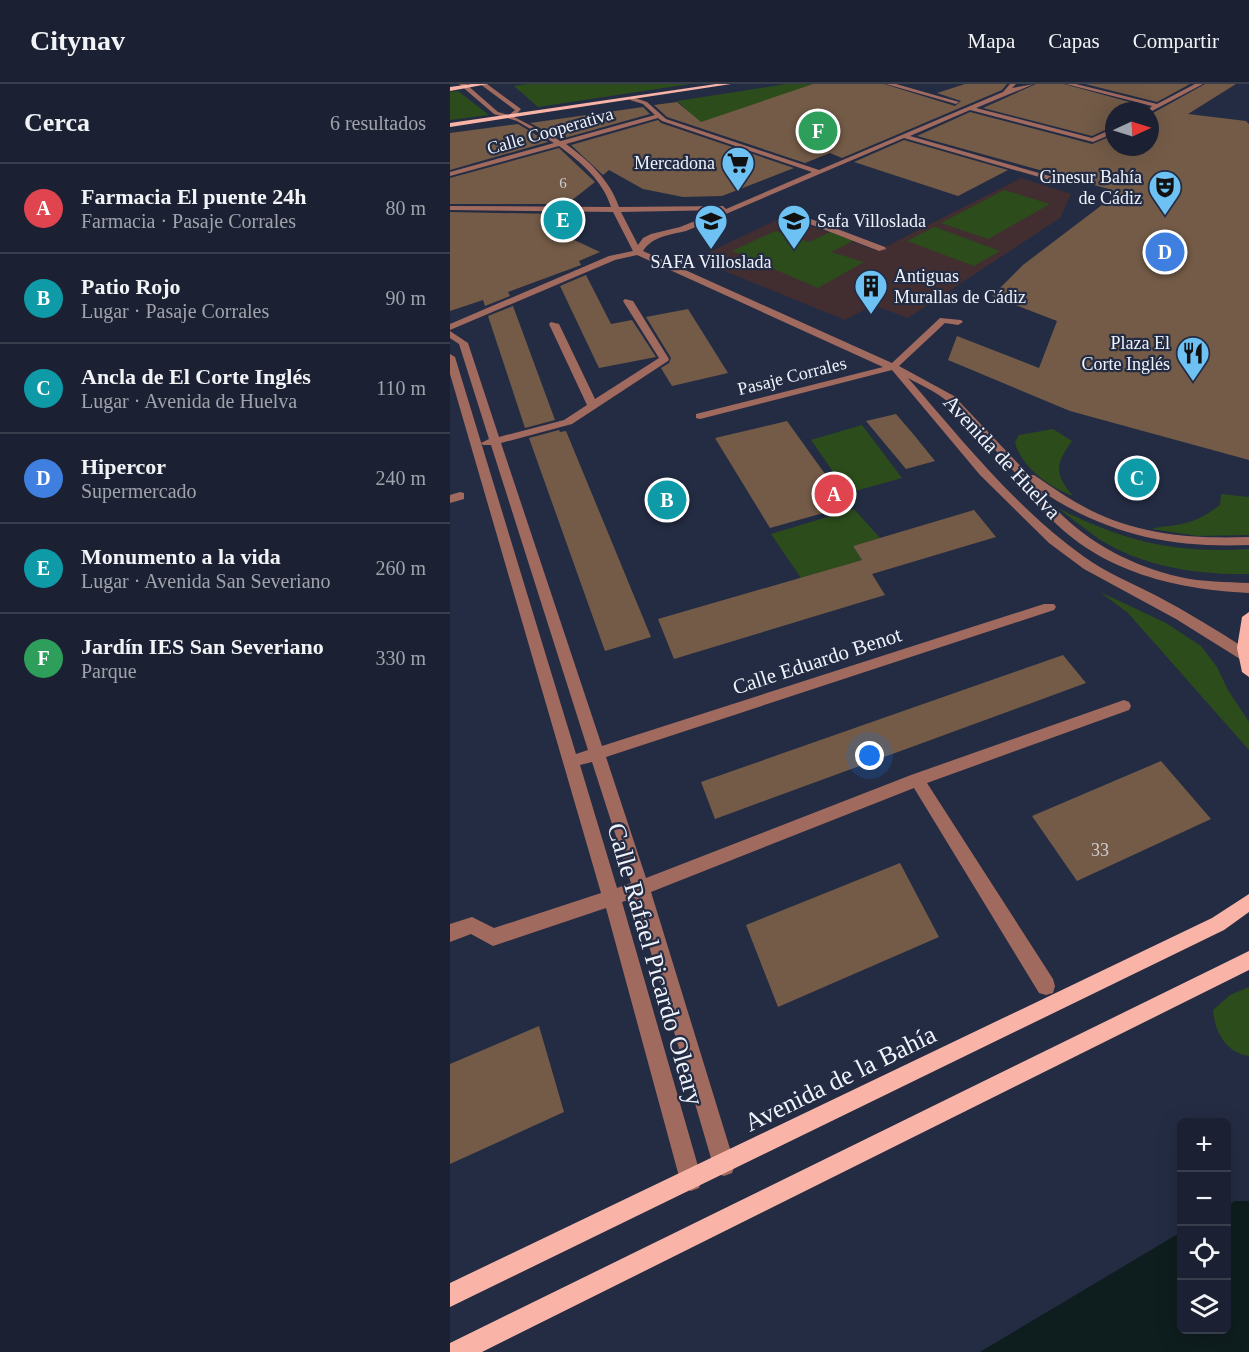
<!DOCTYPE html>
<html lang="es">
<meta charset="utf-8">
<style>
:root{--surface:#1b2132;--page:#24293a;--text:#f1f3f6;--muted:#a0a3ac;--line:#393e4d;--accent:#0b8043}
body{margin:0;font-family:"Times New Roman",serif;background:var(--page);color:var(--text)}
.controls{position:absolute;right:18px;bottom:18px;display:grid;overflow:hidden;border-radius:9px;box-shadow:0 6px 24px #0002}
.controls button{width:54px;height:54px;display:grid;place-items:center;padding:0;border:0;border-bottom:2px solid var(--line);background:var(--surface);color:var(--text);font:30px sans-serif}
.compass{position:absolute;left:655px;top:18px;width:54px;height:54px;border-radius:50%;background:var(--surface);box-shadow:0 6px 24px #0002;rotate:86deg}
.you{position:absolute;left:420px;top:672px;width:21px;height:21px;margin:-15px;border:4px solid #fff;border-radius:50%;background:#1a73e8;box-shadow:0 0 0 9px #1a73e833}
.badge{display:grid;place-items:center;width:39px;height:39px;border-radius:50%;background:var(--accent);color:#fff;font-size:20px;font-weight:700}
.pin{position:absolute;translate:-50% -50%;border:3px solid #fff;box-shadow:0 2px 6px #0006}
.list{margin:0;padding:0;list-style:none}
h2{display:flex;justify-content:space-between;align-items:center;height:78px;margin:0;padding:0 24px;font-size:26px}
h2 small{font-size:20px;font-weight:400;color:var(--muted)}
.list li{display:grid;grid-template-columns:39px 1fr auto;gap:18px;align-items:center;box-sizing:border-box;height:90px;padding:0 24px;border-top:2px solid var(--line)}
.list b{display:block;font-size:22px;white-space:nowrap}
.list p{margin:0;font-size:20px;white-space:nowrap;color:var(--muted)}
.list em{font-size:20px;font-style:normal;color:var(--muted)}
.icon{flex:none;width:33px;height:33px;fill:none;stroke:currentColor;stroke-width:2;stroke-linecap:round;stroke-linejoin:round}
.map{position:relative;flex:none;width:799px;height:1268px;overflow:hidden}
header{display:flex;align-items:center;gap:36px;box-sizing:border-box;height:84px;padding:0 30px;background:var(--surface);border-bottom:2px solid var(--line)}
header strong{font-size:28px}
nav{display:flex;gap:33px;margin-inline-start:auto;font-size:21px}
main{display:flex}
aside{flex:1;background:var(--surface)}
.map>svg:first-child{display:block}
.education{fill:#422e31}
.green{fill:#2c4c1b}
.water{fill:#0e1d1e}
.pier{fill:#242c43}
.building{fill:#735b47}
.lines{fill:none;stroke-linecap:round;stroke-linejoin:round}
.minor{fill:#a16a5f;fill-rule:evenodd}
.major{fill:#f9b4a7;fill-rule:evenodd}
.labels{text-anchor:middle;stroke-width:4.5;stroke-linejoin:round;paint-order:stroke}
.far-number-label{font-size:15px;fill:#d0cdcf}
.far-street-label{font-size:18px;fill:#eff3fc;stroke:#242c43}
.far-poi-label{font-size:18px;fill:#eff3fc;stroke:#242c43;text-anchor:end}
.number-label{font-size:18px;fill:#d0cdcf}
.street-label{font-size:21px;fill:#eff3fc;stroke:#242c43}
.near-street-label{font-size:26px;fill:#eff3fc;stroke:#242c43}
</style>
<header>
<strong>Citynav</strong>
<nav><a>Mapa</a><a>Capas</a><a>Compartir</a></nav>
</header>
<main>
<aside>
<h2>Cerca<small>6 resultados</small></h2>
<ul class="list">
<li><span class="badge" style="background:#e0444e">A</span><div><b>Farmacia El puente 24h</b><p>Farmacia · Pasaje Corrales</p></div><em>80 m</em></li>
<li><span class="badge" style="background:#0f9aa8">B</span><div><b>Patio Rojo</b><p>Lugar · Pasaje Corrales</p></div><em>90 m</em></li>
<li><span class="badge" style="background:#0f9aa8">C</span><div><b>Ancla de El Corte Inglés</b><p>Lugar · Avenida de Huelva</p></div><em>110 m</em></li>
<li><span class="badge" style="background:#3f7fe0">D</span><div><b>Hipercor</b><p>Supermercado</p></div><em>240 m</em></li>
<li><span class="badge" style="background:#0f9aa8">E</span><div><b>Monumento a la vida</b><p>Lugar · Avenida San Severiano</p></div><em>260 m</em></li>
<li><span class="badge" style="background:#2e9e5b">F</span><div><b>Jardín IES San Severiano</b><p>Parque</p></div><em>330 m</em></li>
</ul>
</aside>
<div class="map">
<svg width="799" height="1268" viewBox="0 0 799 1268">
<rect width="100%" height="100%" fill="#242c43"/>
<path class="education" d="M 571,94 L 621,110 L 610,134 L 458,234 L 423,221 L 395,236 L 245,175 L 335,132 L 427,167 Z"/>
<path class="green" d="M 77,0 L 240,0 L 88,23 L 64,2 Z
M 336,0 L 365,0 L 249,40 L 222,28 L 236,25 L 227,17 Z
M 8,7 L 39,31 L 0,36 L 0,8 Z
M 554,106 L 600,120 L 538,155 L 491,139 Z
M 484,143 L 485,143 L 550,167 L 524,182 L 457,157 Z
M 325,147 L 359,158 L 380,148 L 403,157 L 381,168 L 414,178 L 368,204 L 282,167 Z
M 412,341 L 452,394 L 398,409 L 361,356 Z
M 603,345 L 622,357 C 605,381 604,389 623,412 C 600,404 570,382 565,358 L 569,351 Z
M 771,410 L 799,413 L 799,451 L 748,452 L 702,445 C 710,442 717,443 726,441 C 743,439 757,431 770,421 Z
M 608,424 C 672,457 726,470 799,465 L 799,490 C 748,491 693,483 649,455 C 635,445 621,434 608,424 Z
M 404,425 L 430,454 L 403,462 L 412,476 L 351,494 L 321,450 Z
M 650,508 L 716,539 L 751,562 L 767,583 L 778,606 L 799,638 L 799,666 L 678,529 Z
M 799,903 L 799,972 C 776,969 765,948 763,926 L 780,911 Z"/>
<path class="water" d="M 785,1117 L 799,1117 L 799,1268 L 530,1268 L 731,1148 L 732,1246 L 776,1246 L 777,1122 Z"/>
<path class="pier" d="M 732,1145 L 731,1148 L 527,1268 L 529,1265 Z"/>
<path class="building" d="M 363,0 L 434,0 L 505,22 L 511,17 L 487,9 L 515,0 L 557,0 L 552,6 L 392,74 L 380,69 L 355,79 L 217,33 L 204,21 L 227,18 L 251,38 Z
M 586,0 L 614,0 L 698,23 L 698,27 L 664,27 L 664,42 L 642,52 L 533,24 Z
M 635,0 L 740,0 L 707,18 Z
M 755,0 L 786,0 L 738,30 L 796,37 L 799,40 L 799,376 L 620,327 L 498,276 L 507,252 L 589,284 L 607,237 L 542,212 L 573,181 L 669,108 L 467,52 L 520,28 L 642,60 L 664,51 L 664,63 L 700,63 L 700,28 L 703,29 Z
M 193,23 L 200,30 L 111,55 L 80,39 Z
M 208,36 L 211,39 L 344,84 L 272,112 L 233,113 L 193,105 L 159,86 L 153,91 L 121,61 Z
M 68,40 L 98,58 L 0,86 L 0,49 Z
M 454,56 L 558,86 L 508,112 L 404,78 Z
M 109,64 L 145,98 L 117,120 L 0,120 L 0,94 Z
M 0,128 L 106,130 L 92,141 L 150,168 L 129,177 L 131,181 L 58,208 L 60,212 L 35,222 L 33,216 L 0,227 Z
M 136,191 L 161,240 L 182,236 L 206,273 L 149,284 L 110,202 Z
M 63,222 L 105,336 L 75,344 L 38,232 Z
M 238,225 L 278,289 L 222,302 L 211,284 L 219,279 L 221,274 L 196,233 Z
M 446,330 L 464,351 L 485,377 L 456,385 L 416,337 Z
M 337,337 L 398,422 L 320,444 L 265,354 Z
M 109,346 L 110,348 L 116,347 L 201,553 L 155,567 L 79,354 Z
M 524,426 L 546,453 L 422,490 L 435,511 L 224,575 L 208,535 L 412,476 L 403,462 Z
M 613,571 L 636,599 L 265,735 L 251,698 Z
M 711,677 L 761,735 L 627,797 L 582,732 Z
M 450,779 L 489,853 L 328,923 L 296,841 Z
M 89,942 L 114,1028 L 0,1080 L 0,980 Z"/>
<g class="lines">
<path class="minor" d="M 9,0 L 16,0 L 48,28 L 59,31 L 65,26 L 30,0 L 37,0 L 71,25 L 64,33 L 111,57 L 205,31 L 193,20 L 180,16 L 182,13 L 197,18 L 216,35 L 369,86 L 553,8 L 560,0 L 566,0 L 562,4 L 584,0 L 526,24 L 642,54 L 664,44 L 664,49 L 643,58 L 520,26 L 460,52 L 603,93 L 603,97 L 454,54 L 236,147 C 219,151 203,152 193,167 L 442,279 L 490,234 L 511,236 L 513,238 L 508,241 L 495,239 L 449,282 L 504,312 L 579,391 L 584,391 C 602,403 620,416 640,426 C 689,451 744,455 799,453 L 799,461 C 720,464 657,451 590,406 C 623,451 676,481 730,493 C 752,498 776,498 799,499 L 799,509 C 720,505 644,486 590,423 C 582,413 575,400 566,390 C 547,367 520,337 497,317 C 486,308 471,301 458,294 C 513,357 565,423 633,472 C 655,488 681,499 705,511 C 737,528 769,547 799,567 L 799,575 L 790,575 L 726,535 L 634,485 L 599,459 L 530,391 L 442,286 L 250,335 L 246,334 L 246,330 L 433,283 L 187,171 L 165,176 L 0,246 L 0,240 L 159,172 L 183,167 L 163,128 L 0,126 L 0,122 L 161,123 C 153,97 131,78 109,62 L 0,92 L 0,88 L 104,59 L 67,37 L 44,30 ZM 208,34 L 212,37 L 362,88 L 276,125 L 273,122 L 169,123 C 160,96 138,76 116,60 ZM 273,126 L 230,143 L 201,150 L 193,154 L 188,161 L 171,128 Z
M 436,0 L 446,0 L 509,18 L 506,20 Z
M 616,0 L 626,0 L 707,20 L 745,0 L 753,0 L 702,27 L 699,25 L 702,22 Z
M 337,126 L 435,163 L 436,165 L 429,167 L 334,130 L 333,128 Z
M 175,215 L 183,217 L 219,275 L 218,277 L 122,340 L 51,359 L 152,662 L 594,520 L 604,520 L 606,523 L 604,526 L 156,673 L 196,794 L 461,691 L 674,616 L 679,618 L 681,622 L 679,626 L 477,699 L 603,895 L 605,902 L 603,909 L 596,911 L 589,909 L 464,704 L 201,808 L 285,1081 L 282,1089 L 274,1092 L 266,1089 L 263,1081 L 185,814 L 172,818 L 252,1096 L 249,1104 L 241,1107 L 233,1104 L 230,1096 L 156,824 L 43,862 L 21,850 L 0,858 L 0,840 L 22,833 L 44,844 L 151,809 L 0,290 L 0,270 L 5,273 L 126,670 L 138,666 L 41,361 L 33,361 L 31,359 L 39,355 L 9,260 L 0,254 L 0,247 L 18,259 L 49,353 L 114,336 L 137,321 L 99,240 L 101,238 L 109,240 L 145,315 L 209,274 L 173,217 ZM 142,678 L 181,799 L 167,804 L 130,681 Z
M 10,408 L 14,409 L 14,415 L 0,419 L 0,411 Z"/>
<path class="major" d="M 22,0 L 38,0 L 0,7 L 0,3 Z
M 266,0 L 281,0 L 0,43 L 0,39 Z
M 799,528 L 799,593 L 792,588 L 787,564 L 792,533 Z
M 799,810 L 799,828 L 774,846 L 0,1223 L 0,1199 L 762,834 Z
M 799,867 L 799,886 L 32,1268 L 0,1268 L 0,1259 Z"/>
</g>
<defs>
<symbol id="supermarket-pin" viewBox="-11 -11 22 30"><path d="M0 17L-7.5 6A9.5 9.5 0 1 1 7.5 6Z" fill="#6dc2f3" stroke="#242c43"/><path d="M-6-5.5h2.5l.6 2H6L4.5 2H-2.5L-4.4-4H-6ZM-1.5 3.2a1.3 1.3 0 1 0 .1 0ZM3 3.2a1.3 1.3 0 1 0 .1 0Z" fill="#111"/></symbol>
<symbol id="theatre-pin" viewBox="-11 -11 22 30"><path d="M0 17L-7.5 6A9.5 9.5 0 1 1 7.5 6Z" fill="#6dc2f3" stroke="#242c43"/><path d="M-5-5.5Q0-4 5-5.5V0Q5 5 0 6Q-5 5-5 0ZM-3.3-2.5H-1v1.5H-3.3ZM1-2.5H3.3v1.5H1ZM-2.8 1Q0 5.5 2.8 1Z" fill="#111"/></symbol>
<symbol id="school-pin" viewBox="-11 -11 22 30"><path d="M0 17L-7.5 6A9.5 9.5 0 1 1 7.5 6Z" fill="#6dc2f3" stroke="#242c43"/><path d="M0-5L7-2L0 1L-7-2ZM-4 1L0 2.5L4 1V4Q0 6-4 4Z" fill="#111"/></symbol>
<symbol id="building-pin" viewBox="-11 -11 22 30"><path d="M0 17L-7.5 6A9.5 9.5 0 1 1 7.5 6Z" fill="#6dc2f3" stroke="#242c43"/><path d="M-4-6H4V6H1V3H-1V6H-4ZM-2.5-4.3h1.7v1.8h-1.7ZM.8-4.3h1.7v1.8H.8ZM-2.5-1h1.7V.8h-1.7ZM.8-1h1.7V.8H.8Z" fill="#111"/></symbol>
<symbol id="restaurant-pin" viewBox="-11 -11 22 30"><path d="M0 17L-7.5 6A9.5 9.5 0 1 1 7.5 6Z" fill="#6dc2f3" stroke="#242c43"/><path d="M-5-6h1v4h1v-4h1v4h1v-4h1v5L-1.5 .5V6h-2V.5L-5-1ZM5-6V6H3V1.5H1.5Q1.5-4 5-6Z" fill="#111"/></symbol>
</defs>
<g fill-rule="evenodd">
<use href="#supermarket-pin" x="269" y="60" width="38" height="52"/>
<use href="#theatre-pin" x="696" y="84" width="38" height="52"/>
<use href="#school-pin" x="242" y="118" width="38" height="52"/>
<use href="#school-pin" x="325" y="118" width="38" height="52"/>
<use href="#building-pin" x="402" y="183" width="38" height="52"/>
<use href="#restaurant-pin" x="724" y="250" width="38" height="52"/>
</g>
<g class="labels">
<g class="far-number-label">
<text x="113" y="104">6</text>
</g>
<g class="far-street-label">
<text transform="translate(100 47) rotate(-16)" y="6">Calle Cooperativa</text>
<text transform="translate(342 292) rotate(-14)" y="6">Pasaje Corrales</text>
</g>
<g class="far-poi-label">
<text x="265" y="85">Mercadona</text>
<text x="692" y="99">Cinesur Bahía<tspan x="692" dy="21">de Cádiz</tspan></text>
<text x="367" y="143" text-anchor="start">Safa Villoslada</text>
<text x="261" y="184" text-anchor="middle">SAFA Villoslada</text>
<text x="444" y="198" text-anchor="start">Antiguas<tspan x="444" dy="21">Murallas de Cádiz</tspan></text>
<text x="720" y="265">Plaza El<tspan x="720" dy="21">Corte Inglés</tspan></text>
</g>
<g class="number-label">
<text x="650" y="772">33</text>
</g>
<g class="street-label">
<text transform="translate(552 373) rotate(47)" y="7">Avenida de Huelva</text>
<text transform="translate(367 577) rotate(-18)" y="7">Calle Eduardo Benot</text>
</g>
<g class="near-street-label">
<text transform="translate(206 880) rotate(74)" y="9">Calle Rafael Picardo Oleary</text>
<text transform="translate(390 994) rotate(-26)" y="9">Avenida de la Bahía</text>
</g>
</g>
</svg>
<div class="controls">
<button>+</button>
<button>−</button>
<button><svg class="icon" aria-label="locate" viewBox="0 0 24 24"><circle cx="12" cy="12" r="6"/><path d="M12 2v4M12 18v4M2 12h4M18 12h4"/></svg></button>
<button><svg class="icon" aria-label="layers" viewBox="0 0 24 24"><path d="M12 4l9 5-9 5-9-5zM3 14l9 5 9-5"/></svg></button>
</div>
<svg class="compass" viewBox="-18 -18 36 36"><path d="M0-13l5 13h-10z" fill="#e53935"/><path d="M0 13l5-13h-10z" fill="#a0a3ac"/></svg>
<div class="you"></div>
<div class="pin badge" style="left:384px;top:410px;background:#e0444e">A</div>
<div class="pin badge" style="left:217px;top:416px;background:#0f9aa8">B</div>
<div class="pin badge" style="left:687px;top:394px;background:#0f9aa8">C</div>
<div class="pin badge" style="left:715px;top:168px;background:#3f7fe0">D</div>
<div class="pin badge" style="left:113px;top:136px;background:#0f9aa8">E</div>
<div class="pin badge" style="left:368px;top:47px;background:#2e9e5b">F</div>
</div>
</main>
